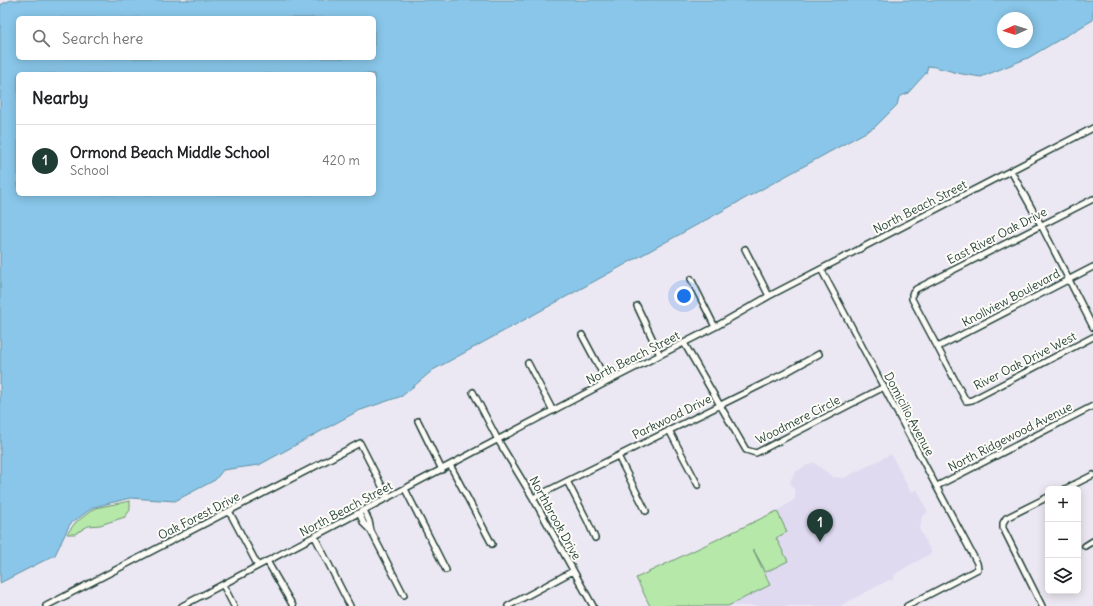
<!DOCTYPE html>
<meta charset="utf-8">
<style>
:root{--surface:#fff;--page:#f2f2f2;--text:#202124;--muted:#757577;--line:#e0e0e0;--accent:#1f3d34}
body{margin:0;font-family:Delius,sans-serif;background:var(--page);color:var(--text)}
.controls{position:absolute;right:12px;bottom:12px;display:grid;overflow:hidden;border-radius:6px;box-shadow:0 2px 10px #0003}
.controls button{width:36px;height:36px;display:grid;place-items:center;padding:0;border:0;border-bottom:1px solid var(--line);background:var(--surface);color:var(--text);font:20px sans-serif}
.compass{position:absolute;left:997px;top:12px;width:36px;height:36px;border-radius:50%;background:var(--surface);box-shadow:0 2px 10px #0003;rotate:267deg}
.you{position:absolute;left:684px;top:296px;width:14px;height:14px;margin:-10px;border:3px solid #fff;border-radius:50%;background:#1a73e8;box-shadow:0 0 0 6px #1a73e833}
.badge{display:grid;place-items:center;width:26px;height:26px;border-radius:50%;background:var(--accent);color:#fff;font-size:13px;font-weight:700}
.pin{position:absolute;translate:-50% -33px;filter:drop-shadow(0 1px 2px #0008)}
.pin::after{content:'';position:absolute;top:21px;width:14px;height:12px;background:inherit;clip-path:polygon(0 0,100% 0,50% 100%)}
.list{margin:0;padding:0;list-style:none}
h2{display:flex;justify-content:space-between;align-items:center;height:52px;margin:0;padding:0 16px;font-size:17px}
h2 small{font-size:13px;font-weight:400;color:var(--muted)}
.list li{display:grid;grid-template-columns:26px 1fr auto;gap:12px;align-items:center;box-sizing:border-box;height:72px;padding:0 16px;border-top:1px solid var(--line)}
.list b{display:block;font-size:15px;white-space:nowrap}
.list p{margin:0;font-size:13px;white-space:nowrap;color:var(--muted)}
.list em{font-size:13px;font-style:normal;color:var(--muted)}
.icon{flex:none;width:22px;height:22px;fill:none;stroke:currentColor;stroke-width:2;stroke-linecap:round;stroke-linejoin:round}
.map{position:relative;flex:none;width:1093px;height:606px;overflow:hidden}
.search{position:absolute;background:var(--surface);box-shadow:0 2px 10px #0003;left:16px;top:16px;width:360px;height:44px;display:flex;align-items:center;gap:10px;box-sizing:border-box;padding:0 14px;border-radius:6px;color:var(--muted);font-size:15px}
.panel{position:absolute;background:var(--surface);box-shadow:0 2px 10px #0003;left:16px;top:72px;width:360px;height:124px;border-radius:6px}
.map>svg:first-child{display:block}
.built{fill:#e0daf1}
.green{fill:#b5e8a9;stroke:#6a926e}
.water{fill:#89c6e9;stroke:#5f8fa1;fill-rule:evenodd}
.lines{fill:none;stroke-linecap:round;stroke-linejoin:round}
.minor-casing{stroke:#1f3d34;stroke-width:8}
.minor{stroke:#fdfcf7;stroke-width:5}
.labels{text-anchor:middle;stroke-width:4;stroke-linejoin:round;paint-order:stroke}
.street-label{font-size:12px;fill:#1f3d34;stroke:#fdfcf7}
</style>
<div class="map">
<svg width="1093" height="606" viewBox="0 0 1093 606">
<rect width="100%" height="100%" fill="#ece8f3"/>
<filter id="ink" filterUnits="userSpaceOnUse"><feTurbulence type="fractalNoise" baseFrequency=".025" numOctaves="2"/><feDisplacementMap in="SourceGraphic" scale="8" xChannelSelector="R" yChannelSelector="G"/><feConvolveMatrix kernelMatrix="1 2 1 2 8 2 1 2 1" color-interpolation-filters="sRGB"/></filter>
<g filter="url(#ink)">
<path class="built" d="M 891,454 L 911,492 L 917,489 L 928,512 L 922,517 L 920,530 L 932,553 L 898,572 L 895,575 L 893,581 L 889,580 L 840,606 L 650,606 L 636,578 L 743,528 L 777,511 L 795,499 L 795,492 L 790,481 L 795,472 L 813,462 L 833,477 L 844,478 Z"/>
<path class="green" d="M 130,501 L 130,510 L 125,517 L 100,525 L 88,526 L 75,534 L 67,534 L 75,523 L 95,508 Z
M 777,511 L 787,532 L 776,538 L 788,561 L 766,572 L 753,549 L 770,585 L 728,606 L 650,606 L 636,578 Z"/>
<path class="water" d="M 11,0 L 1093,0 L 1093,20 L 1028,58 L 981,77 L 962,74 L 935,67 L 928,66 L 926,73 L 908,93 L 899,97 L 897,105 L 875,127 L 433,370 L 402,396 L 358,411 L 259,465 L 223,470 L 215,480 L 175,501 L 130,498 L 94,507 L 70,524 L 55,555 L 0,583 L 0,5 ZM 18,18 L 374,18 L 374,58 L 18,58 ZM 1003,18 L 1027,18 L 1027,42 L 1003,42 ZM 18,74 L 374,74 L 374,194 L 18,194 Z"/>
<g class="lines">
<defs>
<path id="minor" d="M 1011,171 L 1041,225 L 1093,327
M 1093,199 L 916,289 L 912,294 L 912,299 L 966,401 L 972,400 L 1093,337
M 745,249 L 769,296
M 821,269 L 977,563 L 978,569 L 907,606
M 691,279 L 715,327
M 637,306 L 660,355
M 582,335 L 607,382
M 684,343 L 746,450 L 756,453 L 884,387
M 938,347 L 1093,267
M 528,363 L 553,411
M 473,392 L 498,440 L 533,498 L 593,606
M 418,421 L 442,470
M 669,430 L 698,485
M 618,456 L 646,511
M 450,465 L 492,544
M 567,481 L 588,522 L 595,538
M 937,486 L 1093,406
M 405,489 L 446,570
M 1065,489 L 1093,475
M 533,498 L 785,373 L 819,354
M 229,511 L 258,566
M 359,513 L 364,524 L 371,531 L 369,521 L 364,510
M 371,531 L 404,595
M 315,537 L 350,606
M 1085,546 L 1093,541
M 267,561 L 293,606
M 223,585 L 234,606
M 46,606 L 360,443 L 388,498
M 182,606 L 607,382 L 715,327 L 769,296 L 1093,128
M 508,606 L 573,571
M 1042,606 L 1003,528 L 1003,523 L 1006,518 L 1048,497"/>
</defs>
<use href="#minor" class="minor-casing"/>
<use href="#minor" class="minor"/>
</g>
</g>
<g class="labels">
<g class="street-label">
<text transform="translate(920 207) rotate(-27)" y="4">North Beach Street</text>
<text transform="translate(997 236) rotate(-27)" y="4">East River Oak Drive</text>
<text transform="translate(1011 298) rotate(-28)" y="4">Knollview Boulevard</text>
<text transform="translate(633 358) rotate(-27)" y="4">North Beach Street</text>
<text transform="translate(1025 361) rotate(-27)" y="4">River Oak Drive West</text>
<text transform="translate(909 414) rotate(62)" y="4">Domicilio Avenue</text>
<text transform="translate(672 417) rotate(-26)" y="4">Parkwood Drive</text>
<text transform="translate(798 420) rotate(-27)" y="4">Woodmere Circle</text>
<text transform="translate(1010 437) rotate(-27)" y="4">North Ridgewood Avenue</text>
<text transform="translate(346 509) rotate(-28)" y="4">North Beach Street</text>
<text transform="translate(199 516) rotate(-27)" y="4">Oak Forest Drive</text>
<text transform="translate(555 518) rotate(61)" y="4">Northbrook Drive</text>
</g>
</g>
</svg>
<div class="controls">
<button>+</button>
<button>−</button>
<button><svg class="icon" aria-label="layers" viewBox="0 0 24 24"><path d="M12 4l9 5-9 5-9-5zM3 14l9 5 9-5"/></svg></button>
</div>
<svg class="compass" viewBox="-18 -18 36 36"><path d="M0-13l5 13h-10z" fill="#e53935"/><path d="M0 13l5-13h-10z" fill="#757577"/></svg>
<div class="you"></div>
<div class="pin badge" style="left:820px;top:542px">1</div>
<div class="search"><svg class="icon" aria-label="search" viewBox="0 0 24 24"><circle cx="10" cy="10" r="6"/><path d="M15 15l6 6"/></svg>Search here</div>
<section class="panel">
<h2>Nearby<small></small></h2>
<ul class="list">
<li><span class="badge">1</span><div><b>Ormond Beach Middle School</b><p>School</p></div><em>420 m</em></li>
</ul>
</section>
</div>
